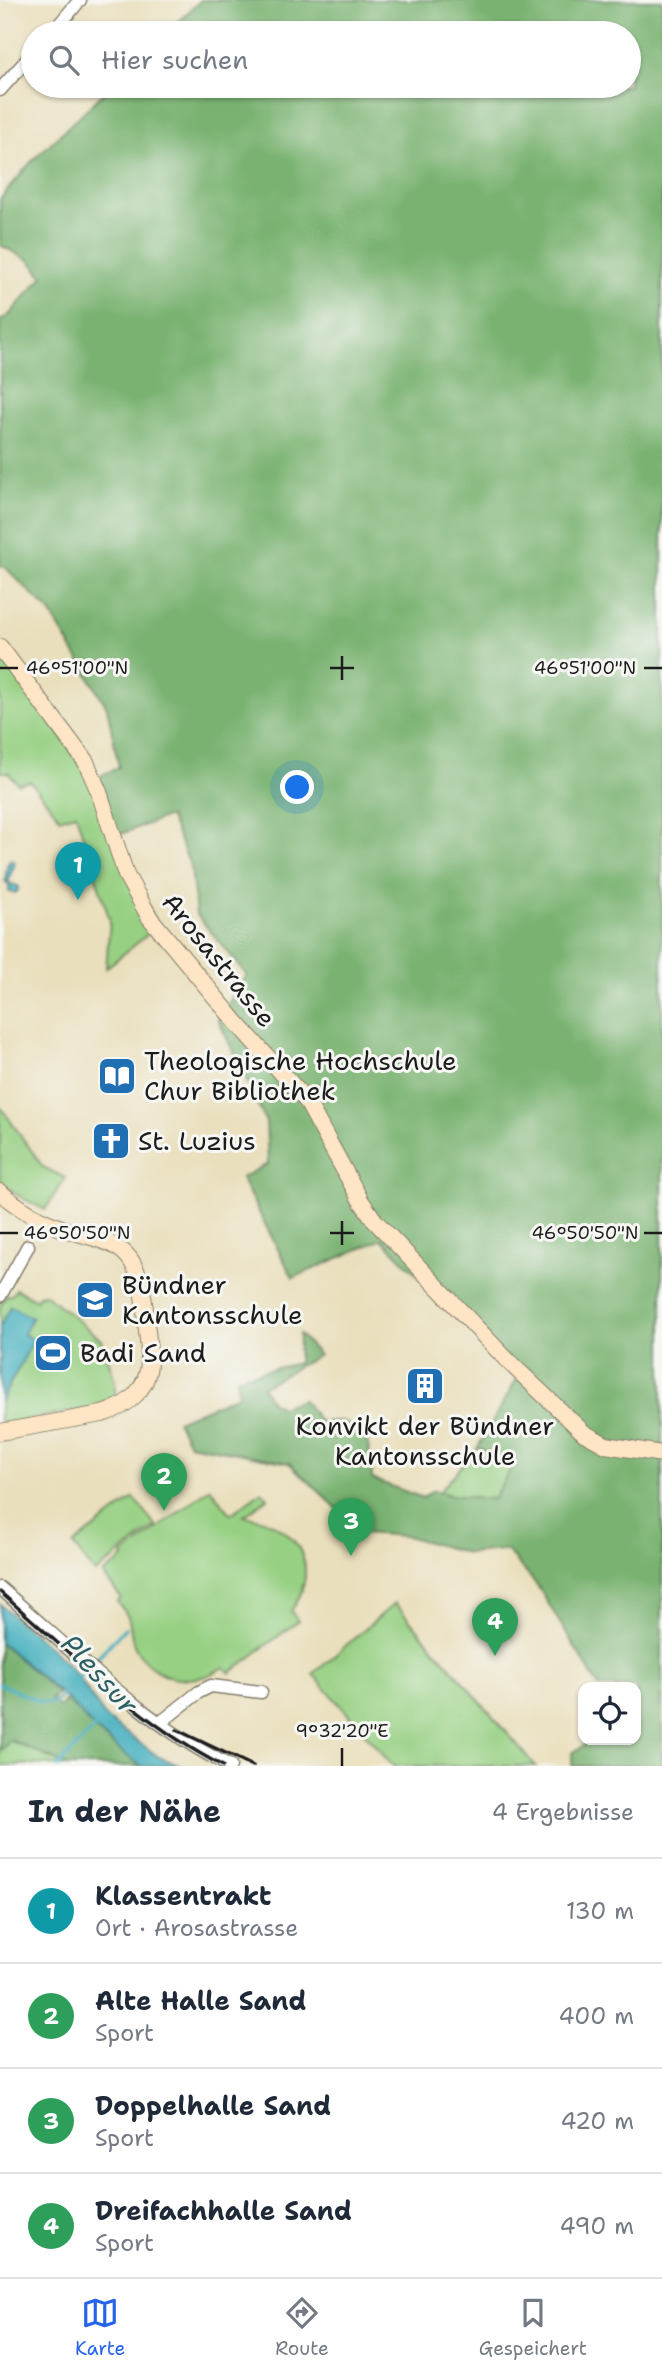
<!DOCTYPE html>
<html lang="de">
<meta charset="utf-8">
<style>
:root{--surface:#fff;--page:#f2f2f3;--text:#1f2937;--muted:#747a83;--line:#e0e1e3;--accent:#2563eb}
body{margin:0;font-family:"Shantell Sans",sans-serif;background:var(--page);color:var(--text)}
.controls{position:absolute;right:21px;bottom:21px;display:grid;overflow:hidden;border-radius:14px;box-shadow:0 2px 5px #0004}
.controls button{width:63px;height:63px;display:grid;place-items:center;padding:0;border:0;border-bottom:2px solid var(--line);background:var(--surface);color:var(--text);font:35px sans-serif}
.you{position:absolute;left:298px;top:788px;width:24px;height:24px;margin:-18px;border:5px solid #fff;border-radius:50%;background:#1a73e8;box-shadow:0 0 0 10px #1a73e833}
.badge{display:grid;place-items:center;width:46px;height:46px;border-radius:50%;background:var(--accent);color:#fff;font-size:23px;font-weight:700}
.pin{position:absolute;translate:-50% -58px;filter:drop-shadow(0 2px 4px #0008)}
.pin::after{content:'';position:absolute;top:37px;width:24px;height:21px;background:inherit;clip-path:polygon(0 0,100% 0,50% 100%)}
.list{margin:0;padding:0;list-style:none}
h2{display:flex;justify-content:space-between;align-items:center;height:91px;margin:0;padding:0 28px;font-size:30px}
h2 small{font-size:23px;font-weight:400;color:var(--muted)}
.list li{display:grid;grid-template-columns:46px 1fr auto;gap:21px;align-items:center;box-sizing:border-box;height:105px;padding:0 28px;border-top:2px solid var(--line)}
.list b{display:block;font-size:26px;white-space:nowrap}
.list p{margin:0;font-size:23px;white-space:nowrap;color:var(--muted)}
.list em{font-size:23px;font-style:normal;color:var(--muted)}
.icon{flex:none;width:38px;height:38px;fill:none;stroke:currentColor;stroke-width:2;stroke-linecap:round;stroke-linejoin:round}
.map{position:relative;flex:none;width:662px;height:1766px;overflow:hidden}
.search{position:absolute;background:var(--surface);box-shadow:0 2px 5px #0004;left:21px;right:21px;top:21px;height:77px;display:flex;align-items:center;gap:18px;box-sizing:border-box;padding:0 24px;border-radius:38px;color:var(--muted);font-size:26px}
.sheet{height:511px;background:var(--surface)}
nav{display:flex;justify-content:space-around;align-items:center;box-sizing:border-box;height:98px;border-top:2px solid var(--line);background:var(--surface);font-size:19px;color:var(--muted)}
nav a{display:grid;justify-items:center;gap:4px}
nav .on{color:var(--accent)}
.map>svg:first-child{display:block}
.green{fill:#97d083;stroke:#5a7650;stroke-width:2}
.forest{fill:#79b271;stroke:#4a6746;stroke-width:2}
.water{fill:#40aebd;stroke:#2e656c;stroke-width:2}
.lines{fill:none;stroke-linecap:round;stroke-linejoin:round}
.stream{stroke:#40aebd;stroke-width:3.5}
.street-casing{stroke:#837e6c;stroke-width:15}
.secondary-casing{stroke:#837e6c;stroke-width:18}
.street{stroke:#fff;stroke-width:12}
.secondary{stroke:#fde5c5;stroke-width:16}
.rail{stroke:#1c1c1c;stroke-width:3.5}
.ticks{fill:none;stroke:#1c1c1c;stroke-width:2.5}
.labels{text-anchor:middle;stroke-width:6;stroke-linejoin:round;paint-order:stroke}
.street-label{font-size:26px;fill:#1c1c1c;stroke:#f6f6f2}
.poi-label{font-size:26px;fill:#1c1c1c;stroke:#f6f6f2;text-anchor:start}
.water-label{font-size:28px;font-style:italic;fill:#2c5e64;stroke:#f6f6f2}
.ticks-label{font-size:18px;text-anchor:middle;fill:#1c1c1c;stroke:#f6f6f2;stroke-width:6;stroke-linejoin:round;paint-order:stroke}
</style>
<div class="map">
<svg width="662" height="1766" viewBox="0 0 662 1766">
<rect width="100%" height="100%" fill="#f6f6f2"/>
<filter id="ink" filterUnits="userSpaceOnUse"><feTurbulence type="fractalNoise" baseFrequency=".0143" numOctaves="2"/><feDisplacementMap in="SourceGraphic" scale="14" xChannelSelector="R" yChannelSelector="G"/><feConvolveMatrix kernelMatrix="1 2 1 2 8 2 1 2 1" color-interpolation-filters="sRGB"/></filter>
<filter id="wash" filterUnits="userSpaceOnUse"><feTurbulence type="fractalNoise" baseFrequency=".00686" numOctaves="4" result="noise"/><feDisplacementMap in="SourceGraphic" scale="28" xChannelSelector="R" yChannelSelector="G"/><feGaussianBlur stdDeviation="1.57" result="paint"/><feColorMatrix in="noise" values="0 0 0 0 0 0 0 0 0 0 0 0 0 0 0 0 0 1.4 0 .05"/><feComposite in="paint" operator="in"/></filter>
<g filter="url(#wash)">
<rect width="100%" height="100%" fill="#eadfbc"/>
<path class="green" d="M 0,647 L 99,792 L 157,927 L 106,968 L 110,921 L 76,814 L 60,818 L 30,781 L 18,784 L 8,772 L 0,772 Z
M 0,1106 L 43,1167 L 65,1178 L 45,1210 L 17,1195 L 0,1181 Z
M 16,1289 L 36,1300 L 39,1295 L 45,1294 L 102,1340 L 115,1381 L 115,1394 L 110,1401 L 101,1406 L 0,1425 L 0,1306 L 6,1296 L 12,1295 Z
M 478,1447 L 512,1467 L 493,1499 L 454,1496 L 439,1492 Z
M 210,1488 L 231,1514 L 262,1491 L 268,1498 L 244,1516 C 295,1521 324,1566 291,1611 L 298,1621 L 230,1673 L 224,1667 C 194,1688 153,1681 135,1647 C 130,1637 132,1624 127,1615 C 125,1611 120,1606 117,1602 L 121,1598 L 103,1574 L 124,1558 L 123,1555 Z
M 134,1498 L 156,1526 L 95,1573 L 73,1545 Z
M 395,1603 L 536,1766 L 393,1766 L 313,1674 Z
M 9,1740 L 64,1764 L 64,1766 L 32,1764 L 0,1766 L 0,1752 Z"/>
<path class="forest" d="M 201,0 L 662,0 L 662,1766 L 572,1766 L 572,1753 L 593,1740 L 636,1740 L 636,1687 L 599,1687 L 537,1585 L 506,1550 L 467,1553 L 406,1536 L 363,1533 L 289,1463 L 189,1444 L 177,1421 L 238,1395 L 237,1377 L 298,1363 L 299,1334 L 319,1355 L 262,1387 L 271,1401 L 280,1407 L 303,1400 L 320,1422 L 342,1421 L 365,1432 L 372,1463 L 372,1479 L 423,1498 L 433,1490 L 449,1495 L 493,1499 L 512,1467 L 478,1447 L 518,1377 L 382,1239 L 293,1278 L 241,1178 L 268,1164 L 266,1122 L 218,1019 L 247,975 L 196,914 L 191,867 L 169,816 L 113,837 L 94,779 L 119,767 L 107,707 L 50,612 L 5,567 L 0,566 L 0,321 L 10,314 L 43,276 L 29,260 L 0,245 L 0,199 L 31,162 L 111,86 L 629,86 L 629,33 L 166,33 Z
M 0,1642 L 58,1693 L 51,1700 L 60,1707 L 67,1700 L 110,1743 L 142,1766 L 64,1766 L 64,1764 L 10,1740 L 0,1752 Z"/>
<path class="water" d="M 10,860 L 14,861 L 15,864 L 8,880 L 11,884 L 18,886 L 18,891 L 15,893 L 9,892 L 9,886 L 5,881 L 7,866 Z
M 11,1306 L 32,1318 L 24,1334 L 34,1340 L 0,1402 L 0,1326 Z
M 0,1604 L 54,1651 L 75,1673 L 107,1719 L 159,1757 L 181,1766 L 142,1766 L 123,1753 L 95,1729 L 67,1699 L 0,1642 Z"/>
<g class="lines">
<path class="stream" d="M 76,1680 L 125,1628
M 0,1684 L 42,1703 L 55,1703 L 64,1694
M 58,1766 L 95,1727"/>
</g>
</g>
<g filter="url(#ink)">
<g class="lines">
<defs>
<path id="street" d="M 52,33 L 80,0
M 0,90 L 33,53
M 0,1296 L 28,1246
M 0,1588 C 73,1651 143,1723 230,1766
M 160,1723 L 199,1692 L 211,1686 L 261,1692"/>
<path id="secondary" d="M 0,647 L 86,762 L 99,792 L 126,875 L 150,918 L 236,1022 L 306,1100 L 361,1201 L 375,1221 L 508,1361 L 584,1433 L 606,1445 L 662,1454
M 0,1192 C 19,1209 40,1221 64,1229 C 121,1246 137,1245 145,1310 C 146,1326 149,1342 149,1358 C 150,1388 129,1406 102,1414 L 0,1432"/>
</defs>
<use href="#street" class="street-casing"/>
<use href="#secondary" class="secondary-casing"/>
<use href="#street" class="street"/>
<use href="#secondary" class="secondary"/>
<path class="rail" d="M 0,1592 C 71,1653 139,1723 223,1766
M 177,1730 L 253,1766"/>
</g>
</g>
<path class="ticks" d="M 342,656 L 342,680M 0,668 L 18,668M 330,668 L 354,668M 644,668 L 662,668M 342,1221 L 342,1245M 0,1233 L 18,1233M 330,1233 L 354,1233M 644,1233 L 662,1233M 342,1748 L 342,1766"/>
<defs>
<symbol id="library-square" viewBox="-11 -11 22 22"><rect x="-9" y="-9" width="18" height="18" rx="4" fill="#1f6fb2" stroke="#f6f6f2"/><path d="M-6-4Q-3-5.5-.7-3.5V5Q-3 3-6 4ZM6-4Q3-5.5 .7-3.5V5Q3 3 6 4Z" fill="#fff"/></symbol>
<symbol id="church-square" viewBox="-11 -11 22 22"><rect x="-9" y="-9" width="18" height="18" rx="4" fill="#1f6fb2" stroke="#f6f6f2"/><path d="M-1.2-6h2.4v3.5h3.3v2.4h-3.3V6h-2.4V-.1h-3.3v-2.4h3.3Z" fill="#fff"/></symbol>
<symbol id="school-square" viewBox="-11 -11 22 22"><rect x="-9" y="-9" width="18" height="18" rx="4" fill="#1f6fb2" stroke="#f6f6f2"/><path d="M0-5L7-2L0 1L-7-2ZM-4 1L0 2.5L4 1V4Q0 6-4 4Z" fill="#fff"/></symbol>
<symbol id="stadium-square" viewBox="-11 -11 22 22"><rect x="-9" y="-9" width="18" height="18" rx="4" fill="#1f6fb2" stroke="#f6f6f2"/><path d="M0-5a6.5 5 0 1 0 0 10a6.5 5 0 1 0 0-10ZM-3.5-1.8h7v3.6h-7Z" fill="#fff"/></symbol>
<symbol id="building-square" viewBox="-11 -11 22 22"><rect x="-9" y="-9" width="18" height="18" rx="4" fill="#1f6fb2" stroke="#f6f6f2"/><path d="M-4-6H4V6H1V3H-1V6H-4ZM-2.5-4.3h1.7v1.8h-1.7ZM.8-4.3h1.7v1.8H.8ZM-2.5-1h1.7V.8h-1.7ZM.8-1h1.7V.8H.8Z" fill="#fff"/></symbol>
</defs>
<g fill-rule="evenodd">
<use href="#library-square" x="95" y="1054" width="44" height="44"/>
<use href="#church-square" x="89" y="1119" width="44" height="44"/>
<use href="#school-square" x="73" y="1278" width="44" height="44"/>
<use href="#stadium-square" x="31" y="1331" width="44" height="44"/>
<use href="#building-square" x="403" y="1364" width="44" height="44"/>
</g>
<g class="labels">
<g class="street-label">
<text transform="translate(219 960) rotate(51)" y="9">Arosastrasse</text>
</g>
<g class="poi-label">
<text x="144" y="1070">Theologische Hochschule<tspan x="144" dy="30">Chur Bibliothek</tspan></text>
<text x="138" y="1150">St. Luzius</text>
<text x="122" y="1294">Bündner<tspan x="122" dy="30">Kantonsschule</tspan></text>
<text x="80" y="1362">Badi Sand</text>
<text x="425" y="1435" text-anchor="middle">Konvikt der Bündner<tspan x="425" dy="30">Kantonsschule</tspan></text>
</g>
<g class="water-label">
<text transform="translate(100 1674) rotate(47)" y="10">Plessur</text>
</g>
</g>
<g class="ticks-label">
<text x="77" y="674">46°51'00"N</text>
<text x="585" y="674">46°51'00"N</text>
<text x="77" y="1239">46°50'50"N</text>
<text x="585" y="1239">46°50'50"N</text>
<text x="342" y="1737">9°32'20"E</text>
</g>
</svg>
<div class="controls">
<button><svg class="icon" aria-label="locate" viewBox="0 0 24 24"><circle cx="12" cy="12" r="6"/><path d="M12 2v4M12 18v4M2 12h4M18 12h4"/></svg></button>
</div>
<div class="you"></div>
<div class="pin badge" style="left:78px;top:900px;background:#0f9aa8">1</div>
<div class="pin badge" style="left:164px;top:1511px;background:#2e9e5b">2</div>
<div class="pin badge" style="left:351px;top:1556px;background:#2e9e5b">3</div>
<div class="pin badge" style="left:495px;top:1656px;background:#2e9e5b">4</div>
<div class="search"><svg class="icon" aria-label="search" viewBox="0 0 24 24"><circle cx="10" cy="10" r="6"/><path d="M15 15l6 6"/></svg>Hier suchen</div>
</div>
<section class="sheet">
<h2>In der Nähe<small>4 Ergebnisse</small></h2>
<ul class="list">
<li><span class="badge" style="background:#0f9aa8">1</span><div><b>Klassentrakt</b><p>Ort · Arosastrasse</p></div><em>130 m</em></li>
<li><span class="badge" style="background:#2e9e5b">2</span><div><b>Alte Halle Sand</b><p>Sport</p></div><em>400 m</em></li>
<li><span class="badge" style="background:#2e9e5b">3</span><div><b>Doppelhalle Sand</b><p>Sport</p></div><em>420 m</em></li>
<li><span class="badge" style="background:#2e9e5b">4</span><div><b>Dreifachhalle Sand</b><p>Sport</p></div><em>490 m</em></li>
</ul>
</section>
<nav>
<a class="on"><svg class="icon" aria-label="map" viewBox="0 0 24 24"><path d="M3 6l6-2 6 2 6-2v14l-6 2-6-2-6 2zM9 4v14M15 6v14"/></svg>Karte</a>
<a><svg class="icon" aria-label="directions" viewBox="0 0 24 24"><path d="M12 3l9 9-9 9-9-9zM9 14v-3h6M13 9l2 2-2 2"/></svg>Route</a>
<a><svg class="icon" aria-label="saved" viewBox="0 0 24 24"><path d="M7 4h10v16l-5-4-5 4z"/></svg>Gespeichert</a>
</nav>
